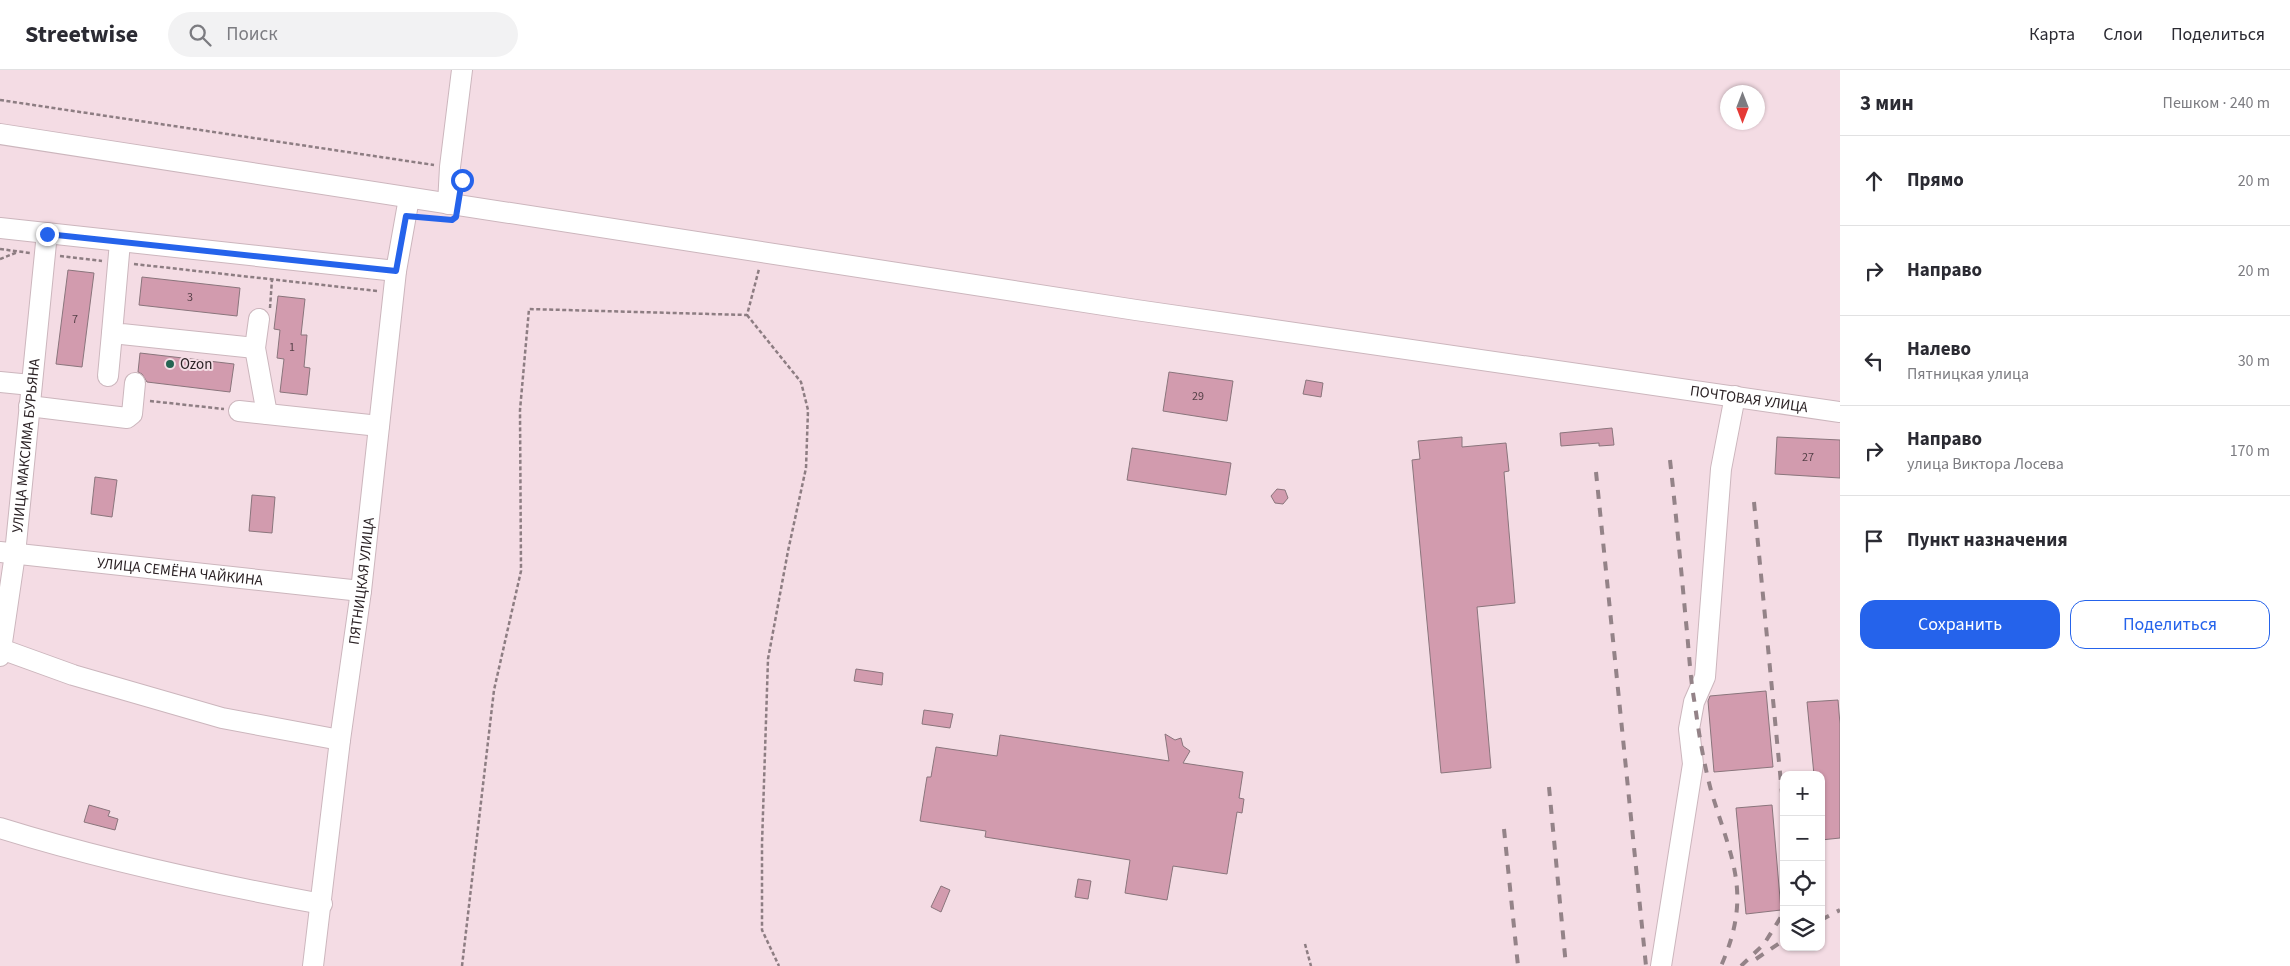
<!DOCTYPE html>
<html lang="ru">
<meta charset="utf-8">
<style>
:root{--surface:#fff;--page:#f2f2f3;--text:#2b2b33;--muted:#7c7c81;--line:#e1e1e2;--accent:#2563eb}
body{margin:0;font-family:"Source Sans 3",sans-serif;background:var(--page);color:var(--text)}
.controls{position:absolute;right:15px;bottom:15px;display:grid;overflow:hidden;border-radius:10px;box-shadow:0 1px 4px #0004}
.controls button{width:45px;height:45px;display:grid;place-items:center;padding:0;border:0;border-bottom:1px solid var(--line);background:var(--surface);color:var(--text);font:25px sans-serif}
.compass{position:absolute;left:1720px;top:15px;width:45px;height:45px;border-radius:50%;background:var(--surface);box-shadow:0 1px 4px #0004;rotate:180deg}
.stop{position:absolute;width:15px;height:15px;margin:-11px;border:4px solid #2563eb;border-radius:50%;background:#fff}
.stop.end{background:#2563eb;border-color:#fff;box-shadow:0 1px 5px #0008}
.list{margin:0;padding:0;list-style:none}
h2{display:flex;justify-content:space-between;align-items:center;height:65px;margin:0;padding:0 20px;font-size:21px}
h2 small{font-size:16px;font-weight:400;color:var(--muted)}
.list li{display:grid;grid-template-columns:32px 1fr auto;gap:15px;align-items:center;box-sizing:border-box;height:90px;padding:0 20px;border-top:1px solid var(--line)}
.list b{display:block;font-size:19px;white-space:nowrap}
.list p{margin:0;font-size:16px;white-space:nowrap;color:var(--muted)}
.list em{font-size:16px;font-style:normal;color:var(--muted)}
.actions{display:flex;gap:10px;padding:15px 20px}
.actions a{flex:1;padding:11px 0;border:1px solid var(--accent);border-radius:15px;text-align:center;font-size:18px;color:var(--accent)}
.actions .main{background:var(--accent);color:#fff}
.icon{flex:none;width:28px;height:28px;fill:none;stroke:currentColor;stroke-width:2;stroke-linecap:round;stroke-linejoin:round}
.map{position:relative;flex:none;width:1840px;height:896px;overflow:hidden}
header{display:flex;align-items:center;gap:30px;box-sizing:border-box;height:70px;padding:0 25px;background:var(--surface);border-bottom:1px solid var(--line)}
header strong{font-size:24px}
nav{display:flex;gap:28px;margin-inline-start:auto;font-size:18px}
.search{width:350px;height:45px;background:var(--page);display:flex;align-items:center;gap:12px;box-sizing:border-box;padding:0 18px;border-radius:28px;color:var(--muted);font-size:19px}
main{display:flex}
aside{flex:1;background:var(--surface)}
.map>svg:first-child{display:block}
.building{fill:#d29bae;stroke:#8a757c}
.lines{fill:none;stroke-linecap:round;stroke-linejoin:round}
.minor-casing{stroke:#ccb6bd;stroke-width:22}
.path{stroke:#8d7d82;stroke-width:2.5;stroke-dasharray:4 2.5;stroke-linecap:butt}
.minor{stroke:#fff;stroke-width:20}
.rail{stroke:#948388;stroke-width:4;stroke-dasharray:9 9;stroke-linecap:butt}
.route{stroke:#2563eb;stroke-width:6}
.poi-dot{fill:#256553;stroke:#f4dce4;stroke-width:2}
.labels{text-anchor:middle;stroke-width:4;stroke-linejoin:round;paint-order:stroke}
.number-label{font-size:12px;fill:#564148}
.poi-label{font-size:15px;fill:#2c2326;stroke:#f4dce4;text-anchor:start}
.street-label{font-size:15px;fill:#2c2326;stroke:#f4dce4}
</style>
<header>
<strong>Streetwise</strong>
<div class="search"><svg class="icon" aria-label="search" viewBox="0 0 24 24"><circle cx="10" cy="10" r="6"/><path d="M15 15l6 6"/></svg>Поиск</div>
<nav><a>Карта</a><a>Слои</a><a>Поделиться</a></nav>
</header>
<main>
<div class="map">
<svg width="1840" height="896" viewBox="0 0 1840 896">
<rect width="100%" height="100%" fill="#f4dce4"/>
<path class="building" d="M 68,200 L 94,203 L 82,297 L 56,294 Z
M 142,207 L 240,218 L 237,246 L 139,235 Z
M 278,226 L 305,229 L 301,265 L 307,265 L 304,297 L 310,298 L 307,325 L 280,322 L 284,289 L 277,288 L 280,260 L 274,259 Z
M 140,283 L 234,294 L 230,322 L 147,312 L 142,304 L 138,302 Z
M 1169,302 L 1233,311 L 1227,351 L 1163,341 Z
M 1306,310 L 1323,313 L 1321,327 L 1303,324 Z
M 1612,358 L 1614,375 L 1599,376 L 1599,373 L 1561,376 L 1560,363 Z
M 1462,367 L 1462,377 L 1506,373 L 1509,401 L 1504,402 L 1515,533 L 1477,537 L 1491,698 L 1441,703 L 1412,390 L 1420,389 L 1418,371 Z
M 1777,367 L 1840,370 L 1840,408 L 1775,404 Z
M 1132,378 L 1231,393 L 1226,425 L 1127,410 Z
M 95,407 L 117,410 L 112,447 L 91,444 Z
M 1277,419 L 1285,420 L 1288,428 L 1283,434 L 1275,433 L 1271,426 Z
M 252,425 L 275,427 L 272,463 L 249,461 Z
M 856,599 L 883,603 L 882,615 L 854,611 Z
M 1766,621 L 1773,697 L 1714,702 L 1708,631 L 1710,626 Z
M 1838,630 L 1840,654 L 1840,768 L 1821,770 L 1821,705 L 1814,705 L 1807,632 Z
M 924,640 L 953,644 L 950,658 L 922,654 Z
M 1165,664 L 1175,670 L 1181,668 L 1183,676 L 1190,681 L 1183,693 L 1243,702 L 1239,728 L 1244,729 L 1242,743 L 1237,742 L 1227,804 L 1173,796 L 1167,830 L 1125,823 L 1130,790 L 985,767 L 986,761 L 920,751 L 927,707 L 931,707 L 936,677 L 997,686 L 1000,665 L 1169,691 Z
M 89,735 L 110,741 L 108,746 L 118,749 L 115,760 L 84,752 Z
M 1772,735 L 1781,840 L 1746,844 L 1736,738 Z
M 1078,809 L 1091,811 L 1088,829 L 1075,827 Z
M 941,816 L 950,820 L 941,842 L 931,837 Z"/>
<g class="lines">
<defs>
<g id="minor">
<path id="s1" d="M 0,64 L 1136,240 L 1840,342"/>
<path d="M 448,134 L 450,97 L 462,0"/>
<path d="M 0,158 L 396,201"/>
<path d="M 120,172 L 112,263 L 255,278"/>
<path d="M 259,249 L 255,278 L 267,344"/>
<path d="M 108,306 L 112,263"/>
<path d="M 0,312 L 31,315"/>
<path d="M 29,336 L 127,348 L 132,344 L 135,313"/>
<path d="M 239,341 L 379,356"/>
<path id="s2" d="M 0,482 L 361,521"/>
<path d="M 1,579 L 73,605 L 222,648 L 340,670"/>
<path id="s3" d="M 0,586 L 15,484 L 47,163"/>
<path d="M 0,758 C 106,791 213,814 322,834"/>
<path id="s4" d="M 313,896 L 340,670 L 361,521 L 396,201 L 409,128"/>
<path d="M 1661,896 L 1693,694 L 1689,659 L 1694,632 L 1705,607 L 1721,399 L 1735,326"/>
</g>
</defs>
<use href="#minor" class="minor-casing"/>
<path class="path" d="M 0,30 L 434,95
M 0,179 L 30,183
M 60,186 L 102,191
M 0,189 L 18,182
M 134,194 L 377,221
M 270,238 L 272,209
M 747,245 L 801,312 L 808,340 L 806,398 L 788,481 L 768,589 L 762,774 L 762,860 L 779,896
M 150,331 L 224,339
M 1305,874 L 1311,896
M 462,896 L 494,620 L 521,501 L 520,340 L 529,239 L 747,245 L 759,199"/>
<use href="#minor" class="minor"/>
<path class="rail" d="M 1670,390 C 1676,444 1681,498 1686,552 C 1689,580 1690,608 1695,635 C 1699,665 1704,695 1712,724 C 1733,792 1752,826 1721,896
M 1596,402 L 1646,896
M 1754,432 L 1784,744
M 1549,717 L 1566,896
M 1504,759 L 1518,896
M 1821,850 L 1840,840
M 1756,889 L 1784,870
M 1741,896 L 1764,874 L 1784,842"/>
</g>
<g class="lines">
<path class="route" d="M 47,164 L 396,201 L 406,146 L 452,150 L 456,147 L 462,110"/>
</g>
<circle class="poi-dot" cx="170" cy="294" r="5"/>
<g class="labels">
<g class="number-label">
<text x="190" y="231">3</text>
<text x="75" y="253">7</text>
<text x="292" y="281">1</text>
<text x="1198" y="330">29</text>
<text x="1808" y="391">27</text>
</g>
<g class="poi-label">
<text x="180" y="299">Ozon</text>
</g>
<g class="street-label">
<text dy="5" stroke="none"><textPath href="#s1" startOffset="1769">ПОЧТОВАЯ УЛИЦА</textPath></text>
<text dy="5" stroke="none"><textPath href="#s3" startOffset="212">УЛИЦА МАКСИМА БУРЬЯНА</textPath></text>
<text dy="5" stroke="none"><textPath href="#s2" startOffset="181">УЛИЦА СЕМЁНА ЧАЙКИНА</textPath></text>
<text dy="5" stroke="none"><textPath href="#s4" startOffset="388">ПЯТНИЦКАЯ УЛИЦА</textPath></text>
</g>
</g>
</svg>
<div class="controls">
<button>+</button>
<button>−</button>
<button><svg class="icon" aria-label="locate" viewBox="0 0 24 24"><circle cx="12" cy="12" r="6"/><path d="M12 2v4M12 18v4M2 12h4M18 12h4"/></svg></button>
<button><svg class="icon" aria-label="layers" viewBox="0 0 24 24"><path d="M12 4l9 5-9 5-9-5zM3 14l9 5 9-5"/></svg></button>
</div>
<svg class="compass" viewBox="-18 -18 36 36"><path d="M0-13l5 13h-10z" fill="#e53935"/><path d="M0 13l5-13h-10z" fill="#7c7c81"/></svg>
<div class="stop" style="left:462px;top:110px"></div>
<div class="stop end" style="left:47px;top:164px"></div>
</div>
<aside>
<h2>3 мин<small>Пешком · 240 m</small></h2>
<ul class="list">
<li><svg class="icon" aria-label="ahead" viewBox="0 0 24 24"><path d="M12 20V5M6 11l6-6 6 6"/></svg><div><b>Прямо</b></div><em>20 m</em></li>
<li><svg class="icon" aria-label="right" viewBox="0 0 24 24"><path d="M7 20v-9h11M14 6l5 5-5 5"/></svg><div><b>Направо</b></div><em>20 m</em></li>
<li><svg class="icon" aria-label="left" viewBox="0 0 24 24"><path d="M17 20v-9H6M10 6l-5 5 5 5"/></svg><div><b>Налево</b><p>Пятницкая улица</p></div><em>30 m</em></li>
<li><svg class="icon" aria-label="right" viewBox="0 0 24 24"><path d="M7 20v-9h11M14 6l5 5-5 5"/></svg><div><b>Направо</b><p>улица Виктора Лосева</p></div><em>170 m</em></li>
<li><svg class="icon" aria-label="arrive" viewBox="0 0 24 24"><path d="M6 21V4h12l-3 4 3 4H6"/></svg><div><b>Пункт назначения</b></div></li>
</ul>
<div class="actions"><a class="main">Сохранить</a><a>Поделиться</a></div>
</aside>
</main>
